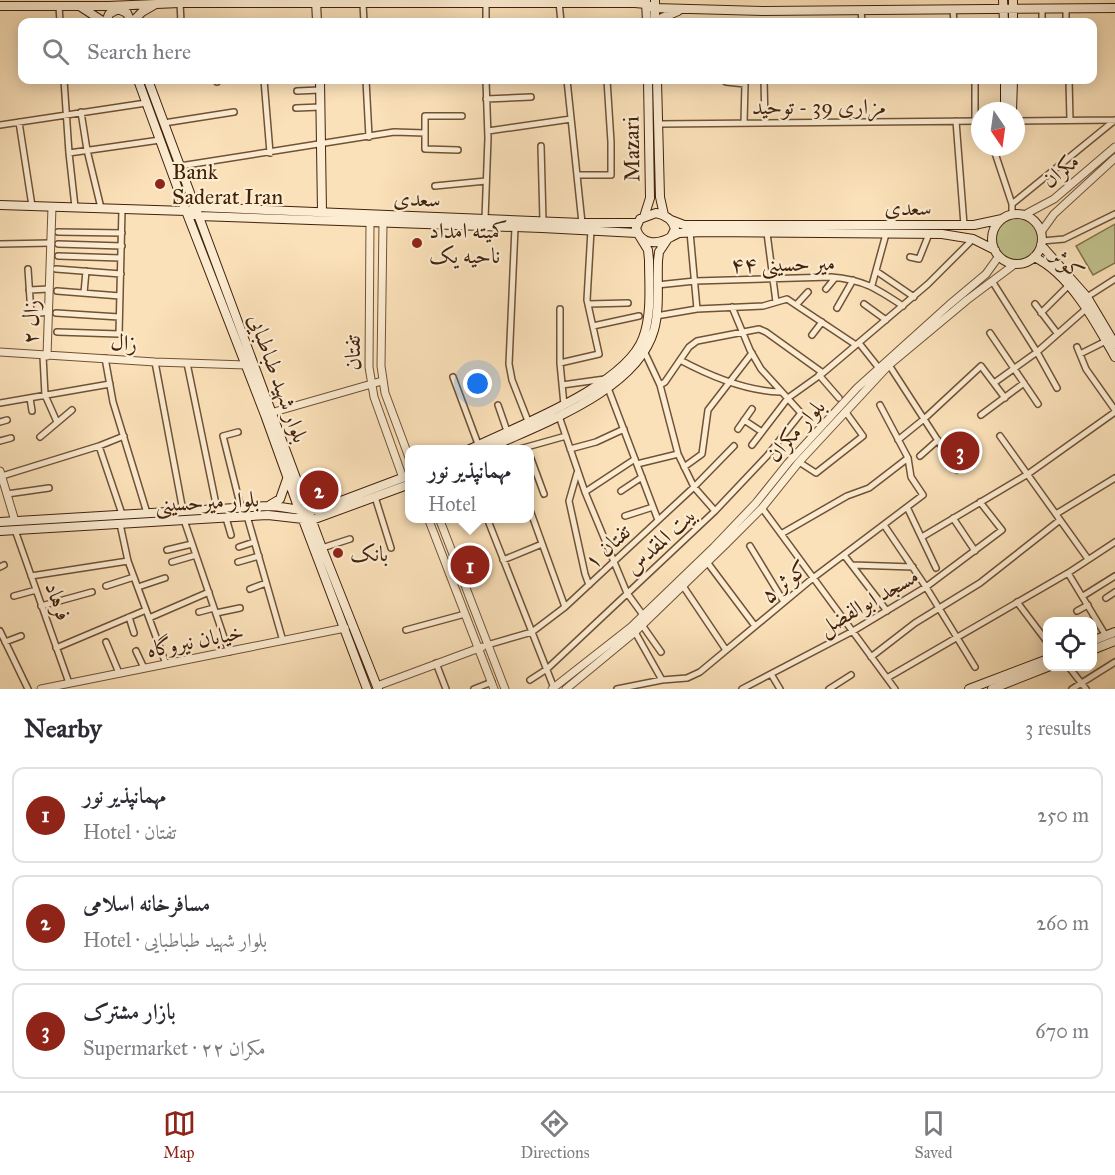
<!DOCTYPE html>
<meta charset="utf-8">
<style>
:root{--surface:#fff;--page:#f2f2f3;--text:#2b2b33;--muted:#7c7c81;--line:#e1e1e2;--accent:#8f2418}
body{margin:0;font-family:"IM FELL Great Primer",Amiri,serif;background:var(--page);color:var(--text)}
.controls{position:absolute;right:18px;bottom:18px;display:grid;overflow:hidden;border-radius:12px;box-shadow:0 3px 15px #0003}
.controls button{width:54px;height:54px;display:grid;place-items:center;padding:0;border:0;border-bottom:2px solid var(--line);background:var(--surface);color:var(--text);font:30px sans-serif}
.compass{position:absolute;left:971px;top:102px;width:54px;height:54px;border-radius:50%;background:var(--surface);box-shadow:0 3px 15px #0003;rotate:167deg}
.you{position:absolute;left:478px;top:384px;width:21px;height:21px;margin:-15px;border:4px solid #fff;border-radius:50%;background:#1a73e8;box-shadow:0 0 0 9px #1a73e833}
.badge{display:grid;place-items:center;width:39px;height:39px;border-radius:50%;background:var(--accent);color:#fff;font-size:20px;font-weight:700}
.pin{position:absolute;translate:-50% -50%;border:3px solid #fff;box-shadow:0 2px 6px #0006}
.popup{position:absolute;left:405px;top:445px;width:129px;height:78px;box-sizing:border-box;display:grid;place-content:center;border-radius:12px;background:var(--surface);filter:drop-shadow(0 2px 4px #0005);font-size:20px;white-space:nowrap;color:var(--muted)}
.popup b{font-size:22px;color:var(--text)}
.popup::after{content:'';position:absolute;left:50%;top:100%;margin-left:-12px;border:12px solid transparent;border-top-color:var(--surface)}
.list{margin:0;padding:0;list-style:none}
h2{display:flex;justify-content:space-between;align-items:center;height:78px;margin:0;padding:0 24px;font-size:26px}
h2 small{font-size:20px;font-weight:400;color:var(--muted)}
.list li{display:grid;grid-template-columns:39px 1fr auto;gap:18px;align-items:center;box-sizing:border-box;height:96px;margin:0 12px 12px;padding:0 12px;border:2px solid var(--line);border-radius:12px}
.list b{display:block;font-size:22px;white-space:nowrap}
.list p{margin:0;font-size:20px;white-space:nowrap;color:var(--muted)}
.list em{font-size:20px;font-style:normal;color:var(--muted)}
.icon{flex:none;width:33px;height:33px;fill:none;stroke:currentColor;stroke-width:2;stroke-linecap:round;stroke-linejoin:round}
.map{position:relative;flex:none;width:1115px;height:689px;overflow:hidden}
.search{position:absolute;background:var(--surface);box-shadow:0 3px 15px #0003;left:18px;right:18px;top:18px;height:66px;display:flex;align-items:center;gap:15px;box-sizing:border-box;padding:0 21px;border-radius:12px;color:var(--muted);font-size:22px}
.sheet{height:402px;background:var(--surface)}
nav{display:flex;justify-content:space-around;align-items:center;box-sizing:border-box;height:84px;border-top:2px solid var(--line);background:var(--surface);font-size:16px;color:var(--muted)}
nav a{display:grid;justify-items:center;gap:3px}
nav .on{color:var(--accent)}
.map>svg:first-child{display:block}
.green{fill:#c1c28d;stroke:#82724c;stroke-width:1.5}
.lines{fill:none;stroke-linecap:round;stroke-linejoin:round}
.minor-casing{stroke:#705236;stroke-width:8}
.tertiary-casing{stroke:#705236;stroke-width:9}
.secondary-casing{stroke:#42220b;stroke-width:10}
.minor{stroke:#fcecd2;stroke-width:5}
.tertiary{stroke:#fcecd2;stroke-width:7}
.secondary{stroke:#fcecd2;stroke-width:8}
.poi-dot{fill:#8f2418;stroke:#fcecd2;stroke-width:2}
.labels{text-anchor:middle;stroke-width:4.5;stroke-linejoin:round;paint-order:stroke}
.street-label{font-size:22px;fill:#42220b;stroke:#fcecd2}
.poi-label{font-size:22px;fill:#42220b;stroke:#fcecd2;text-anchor:start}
</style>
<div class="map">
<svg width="1115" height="689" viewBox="0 0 1115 689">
<rect width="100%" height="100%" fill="#fbe1b9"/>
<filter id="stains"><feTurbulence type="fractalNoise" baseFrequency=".00333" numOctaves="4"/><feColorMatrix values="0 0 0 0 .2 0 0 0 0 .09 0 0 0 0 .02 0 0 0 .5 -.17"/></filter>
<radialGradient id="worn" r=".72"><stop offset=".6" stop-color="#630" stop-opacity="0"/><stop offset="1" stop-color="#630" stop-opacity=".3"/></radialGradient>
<path class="green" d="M996 239a21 21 0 1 1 42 0a21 21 0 1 1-42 0Z
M 1115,224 L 1115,263 L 1093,275 L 1076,246 Z"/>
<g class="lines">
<defs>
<path id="minor" d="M 559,2 L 561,22
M 180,3 L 181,22
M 363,4 L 364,22
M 59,6 L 60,22
M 1042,9 L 1042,22
M 1066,9 L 1066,22
M 953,10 L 954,22
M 861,11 L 862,22
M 486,22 L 486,3
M 64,80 L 69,153 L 75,207
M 217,80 L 217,82
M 264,80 L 270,153
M 366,80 L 369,137
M 567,80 L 582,223
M 764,80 L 765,123
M 975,80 L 975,121
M 1069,80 L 1070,120
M 726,82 L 745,84 L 744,123
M 297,91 L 320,90
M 486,99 L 531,97
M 296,108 L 321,107
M 81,112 L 87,150 L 101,208
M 956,121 L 964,225
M 1016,121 L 1115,120
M 19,122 L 32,206
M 164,123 L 234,112
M 659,124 L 980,121
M 0,125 L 146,103
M 488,131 L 571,119
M 541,146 L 543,221
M 993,147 L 1012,204 L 1012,215
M 458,150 L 425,149 L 425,116 L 462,116
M 69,153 L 160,140
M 180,166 L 394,132 L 425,133
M 577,175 L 611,175 L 611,142 L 607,80
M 435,186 L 486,181
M 1012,204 L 1115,120
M 485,219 L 488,138 L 486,80
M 515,227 L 509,364 L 512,380 L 528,421
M 58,232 L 122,233
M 690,232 L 697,309
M 767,233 L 776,302
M 1042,241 L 1064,239 L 1115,214
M 0,244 L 51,243
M 58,244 L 122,246
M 58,256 L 121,258
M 910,257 L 919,259 L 929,234
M 28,269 L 31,314 L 49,312
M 56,269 L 121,274
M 876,271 L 914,297
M 992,281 L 1037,352 L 1057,388
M 657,285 L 695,281 L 831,277 C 864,280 876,288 903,306
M 872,285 L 886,234
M 826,289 L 835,278
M 29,290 L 49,289
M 57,291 L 120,296
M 84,293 L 86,271
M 1087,297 L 1115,279
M 588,304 L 628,303
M 797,304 L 808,292
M 864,304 L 886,320
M 1035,304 L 1057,333
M 837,308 L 853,280
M 560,309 L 560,363 L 564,405
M 56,313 L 119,317
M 1041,313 L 1068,286
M 656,316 L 697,309 L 763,306 L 787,299 L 856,345
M 593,326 L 639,316
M 57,332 L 119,334 L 122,209
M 990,333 L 1038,404
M 812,335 L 822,322
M 859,343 L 878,367
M 1077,347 L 1086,369 L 1115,410
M 645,353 L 660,385 L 678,454 L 694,487 L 715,511
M 1080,354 L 1106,341
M 43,356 L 45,395 L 57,422
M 105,358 L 113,402 L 147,513
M 680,360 C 710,376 746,391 780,392
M 155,362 L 183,511
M 187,363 L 217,509
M 560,363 L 599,354 L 587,300 L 591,230
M 889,365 L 957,470
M 819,375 L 839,398
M 453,377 L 478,444
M 994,383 L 1037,352 L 1087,308
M 562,385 L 605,379
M 660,385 L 665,382 L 689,347 L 697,341 L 759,329 L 766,332 L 823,373
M 608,388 L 658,520
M 30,398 L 32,411
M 0,403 L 110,384
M 498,405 L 507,431
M 981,415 L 1024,383
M 559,416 L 585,492 L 627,593 L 643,615
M 744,420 L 762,432
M 0,422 L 7,420
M 738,429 L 752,409
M 238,432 L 223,436 L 241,508
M 1000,436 L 1088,559
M 40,437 L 72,410
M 898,440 L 924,419 L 981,366 L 1005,398
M 0,441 L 11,438
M 752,445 L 788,398 L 823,373 L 928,284 L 973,239
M 99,446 L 122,514
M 570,449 L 596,442 L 624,429
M 516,450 L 566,436
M 530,456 L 544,494
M 920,456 L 938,440
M 799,462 L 816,473 L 863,436 L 845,411
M 637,464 L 678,454
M 684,467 L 702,454 L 708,410 L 752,353
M 577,473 L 569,501 L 585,574 L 589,585
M 2,476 L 99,446 L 124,436
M 621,491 L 642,477
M 585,492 L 635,459
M 7,494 L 49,488
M 375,497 L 391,548
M 907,507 L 936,568
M 762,508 L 895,689
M 530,510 L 565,607
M 1056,514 L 1115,478
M 247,516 L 283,641
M 625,516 L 653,507
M 226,518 L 231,535
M 487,518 L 554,688
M 953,518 L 975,551
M 184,520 L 229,652
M 120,524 L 128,561 L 166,664
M 884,525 L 926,587 L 975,667
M 15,530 L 69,683
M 781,534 L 847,496 L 869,488 L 908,458
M 922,537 L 1028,474 L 1115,412
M 750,546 L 784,602
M 239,547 L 254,542
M 322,548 L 350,539
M 167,550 L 192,544
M 844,555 L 887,611
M 503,560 L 542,544
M 172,562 L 196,555
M 238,562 L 259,556
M 707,562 L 755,626
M 852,565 L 913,567
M 0,567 L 4,565
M 1068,573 L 1106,636
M 31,576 L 128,561
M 106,586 L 134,577
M 683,586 L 726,650
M 138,587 L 165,578
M 250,589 L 266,583
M 14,596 L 36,590
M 1083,596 L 1115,576
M 1106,598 L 1115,592
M 1017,602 L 1048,643
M 41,606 L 92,592
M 1077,611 L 1088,605
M 199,612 L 214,608
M 216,613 L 240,608
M 129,617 L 134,633
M 149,618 L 209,592
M 642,625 L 661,652
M 406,630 L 465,614
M 0,631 L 28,689
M 635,632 L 662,680
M 5,642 L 21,636
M 106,642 L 119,673
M 487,645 L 532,632 L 565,607 L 694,487 L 734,446
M 56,648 L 146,610
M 136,651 L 144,668
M 871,657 L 915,623 L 980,583 L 1060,520
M 436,663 L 446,689
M 1068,666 L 1086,689
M 771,674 L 780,689
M 887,678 L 1068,573 L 1115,542
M 530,680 L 547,669 L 715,511 L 767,456 L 801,413 L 761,369 L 750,350 L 732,307
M 474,689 L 492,682
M 617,689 L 662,680 L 687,678 L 700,672 L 813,578 L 923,495 L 911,477 L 908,458 L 880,405
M 742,689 L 853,631 L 926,587 L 1002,530 L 980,502
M 829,689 L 851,675
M 1072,689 L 1115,662"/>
<path id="tertiary" d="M 1024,215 L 1054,199 L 1115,147
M 370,223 L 369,367 L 374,397 L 403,478
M 383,223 L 381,366 L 385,393 L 410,460
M 1041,232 L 1054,214 L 1115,158
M 0,352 L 155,362 L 246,365
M 47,356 L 52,207
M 267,414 L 382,381
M 0,471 L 15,521
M 428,518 L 494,689
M 439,518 L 505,689
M 377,686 L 482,647
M 41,689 L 345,628
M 552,689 L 631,627 L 714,547 L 756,503 L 788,463 L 857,388 L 949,305 L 986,274 L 999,256
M 566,689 L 635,632 L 725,545 L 762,508 L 799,462 L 889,365 L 967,300 L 1015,264"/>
<path id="secondary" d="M 316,0 L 317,22
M 655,0 L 655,22
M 1003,0 L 1004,22
M 646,1 L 647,22
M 0,6 L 108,6 L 180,3 L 635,3 L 646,4 L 654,8 L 763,11 L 1115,8
M 81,7 L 104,22
M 106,22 L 109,14 L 118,9 L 127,13 L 131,22
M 132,22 L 142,12 L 154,5
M 659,22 L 662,18 L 678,11
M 1013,22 L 1013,0
M 138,80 L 186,211 L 265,415 L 297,504 L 367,689
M 148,80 L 322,548 L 378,689
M 320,80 L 322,212
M 657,80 L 660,197 L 664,215
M 1005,80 L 1005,111
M 1012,111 L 1013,80
M 0,205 L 186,211 L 199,216 L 542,228 L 637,233
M 193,208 L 196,207 L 582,223 L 637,223
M 656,213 C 665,215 673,219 675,229 L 671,237 C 658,245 640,245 636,228 L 640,219 Z
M992 239a25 25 0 1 1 50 0a25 25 0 1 1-50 0Z
M 644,217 L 650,198 L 648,80
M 671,220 L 684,225 L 974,225 L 1002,219
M 671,237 L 679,233 L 706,232 L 942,234 L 973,239 L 995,250
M 1041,245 L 1087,297 L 1115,344
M 1034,257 C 1070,274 1096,323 1115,357
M 468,450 C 514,427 625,387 643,338 C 652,314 649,285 649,260 L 648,250 L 640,237
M 485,450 C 537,425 637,392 654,330 C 660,309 657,283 658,261 L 659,252 L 667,240
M 270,505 L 280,499 L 287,479
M 0,522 L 268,506 C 284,506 301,512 317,510 L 410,475
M 0,531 L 268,515 L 312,520 L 410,484
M 1092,641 L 1115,632
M 1092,650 L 1115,641
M 969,689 L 1048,659
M 992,689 L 1050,666"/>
</defs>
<use href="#minor" class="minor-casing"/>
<use href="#tertiary" class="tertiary-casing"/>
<use href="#secondary" class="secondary-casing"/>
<use href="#minor" class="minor"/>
<use href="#tertiary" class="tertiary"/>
<use href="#secondary" class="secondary"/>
</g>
<g class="poi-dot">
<circle cx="160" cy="184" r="6"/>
<circle cx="417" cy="243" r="6"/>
<circle cx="338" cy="553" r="6"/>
</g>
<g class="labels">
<g class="street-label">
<text x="819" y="114">مزاری 39 - توحید</text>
<text transform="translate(631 149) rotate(-91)" y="8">Mazari</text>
<text transform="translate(1060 170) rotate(-39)" y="8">مکران</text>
<text transform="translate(417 198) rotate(2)" y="8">سعدی</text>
<text x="908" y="215">سعدی</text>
<text transform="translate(783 263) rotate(-1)" y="8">میر حسینی ۴۴</text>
<text transform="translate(1068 263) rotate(43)" y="8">کوثر</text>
<text transform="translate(30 322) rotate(-88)" y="8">زال ۲</text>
<text transform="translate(124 342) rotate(4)" y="8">زال</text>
<text transform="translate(352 353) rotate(-91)" y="8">تفتان</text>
<text transform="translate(279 378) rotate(70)" y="8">بلوار شهید طباطبایی</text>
<text transform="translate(795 430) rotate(-48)" y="8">بلوار مکران</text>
<text transform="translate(207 501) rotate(-3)" y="8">بلوار میرحسینی</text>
<text transform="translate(660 540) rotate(-43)" y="8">بیت المقدس</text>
<text transform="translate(607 546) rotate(-43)" y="8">تفتان ۱</text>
<text transform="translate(784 581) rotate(-39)" y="8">کوثر ۵</text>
<text transform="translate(59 601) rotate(71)" y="8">فرهاد</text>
<text transform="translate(868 601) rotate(-30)" y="8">مسجد ابوالفضل</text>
<text transform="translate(195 640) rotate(-11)" y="8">خیابان نیروگاه</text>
</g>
<g class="poi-label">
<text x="172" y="179">Bank<tspan x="172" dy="25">Saderat Iran</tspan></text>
<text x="429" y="238">کمیته امداد<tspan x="429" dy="25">ناحیه یک</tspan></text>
<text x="350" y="561">بانک</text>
</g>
</g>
<rect width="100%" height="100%" filter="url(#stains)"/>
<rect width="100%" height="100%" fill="url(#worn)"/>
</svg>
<div class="controls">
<button><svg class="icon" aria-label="locate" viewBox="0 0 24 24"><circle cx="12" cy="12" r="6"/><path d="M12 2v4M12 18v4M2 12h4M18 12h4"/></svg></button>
</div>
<svg class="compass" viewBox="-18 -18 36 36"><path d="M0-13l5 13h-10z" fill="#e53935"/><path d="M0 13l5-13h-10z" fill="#7c7c81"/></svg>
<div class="you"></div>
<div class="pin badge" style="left:470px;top:565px">1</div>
<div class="popup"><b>مهمانپذیر نور</b>Hotel</div>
<div class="pin badge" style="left:319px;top:490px">2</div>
<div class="pin badge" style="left:960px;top:451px">3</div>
<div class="search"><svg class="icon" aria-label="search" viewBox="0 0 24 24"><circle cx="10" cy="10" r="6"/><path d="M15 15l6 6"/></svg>Search here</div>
</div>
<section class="sheet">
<h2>Nearby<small>3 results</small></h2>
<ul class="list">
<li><span class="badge">1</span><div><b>مهمانپذیر نور</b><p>Hotel · تفتان</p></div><em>250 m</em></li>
<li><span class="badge">2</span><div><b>مسافرخانه اسلامی</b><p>Hotel · بلوار شهید طباطبایی</p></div><em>260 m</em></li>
<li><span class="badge">3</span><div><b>بازار مشترک</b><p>Supermarket · مکران ۲۲</p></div><em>670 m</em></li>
</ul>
</section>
<nav>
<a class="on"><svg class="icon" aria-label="map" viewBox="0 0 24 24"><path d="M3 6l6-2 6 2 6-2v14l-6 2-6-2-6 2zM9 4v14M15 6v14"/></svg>Map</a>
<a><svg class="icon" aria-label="directions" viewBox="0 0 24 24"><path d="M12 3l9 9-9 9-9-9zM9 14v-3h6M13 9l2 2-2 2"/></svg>Directions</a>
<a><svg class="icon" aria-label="saved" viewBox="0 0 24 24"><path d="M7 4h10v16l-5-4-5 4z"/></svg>Saved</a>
</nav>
